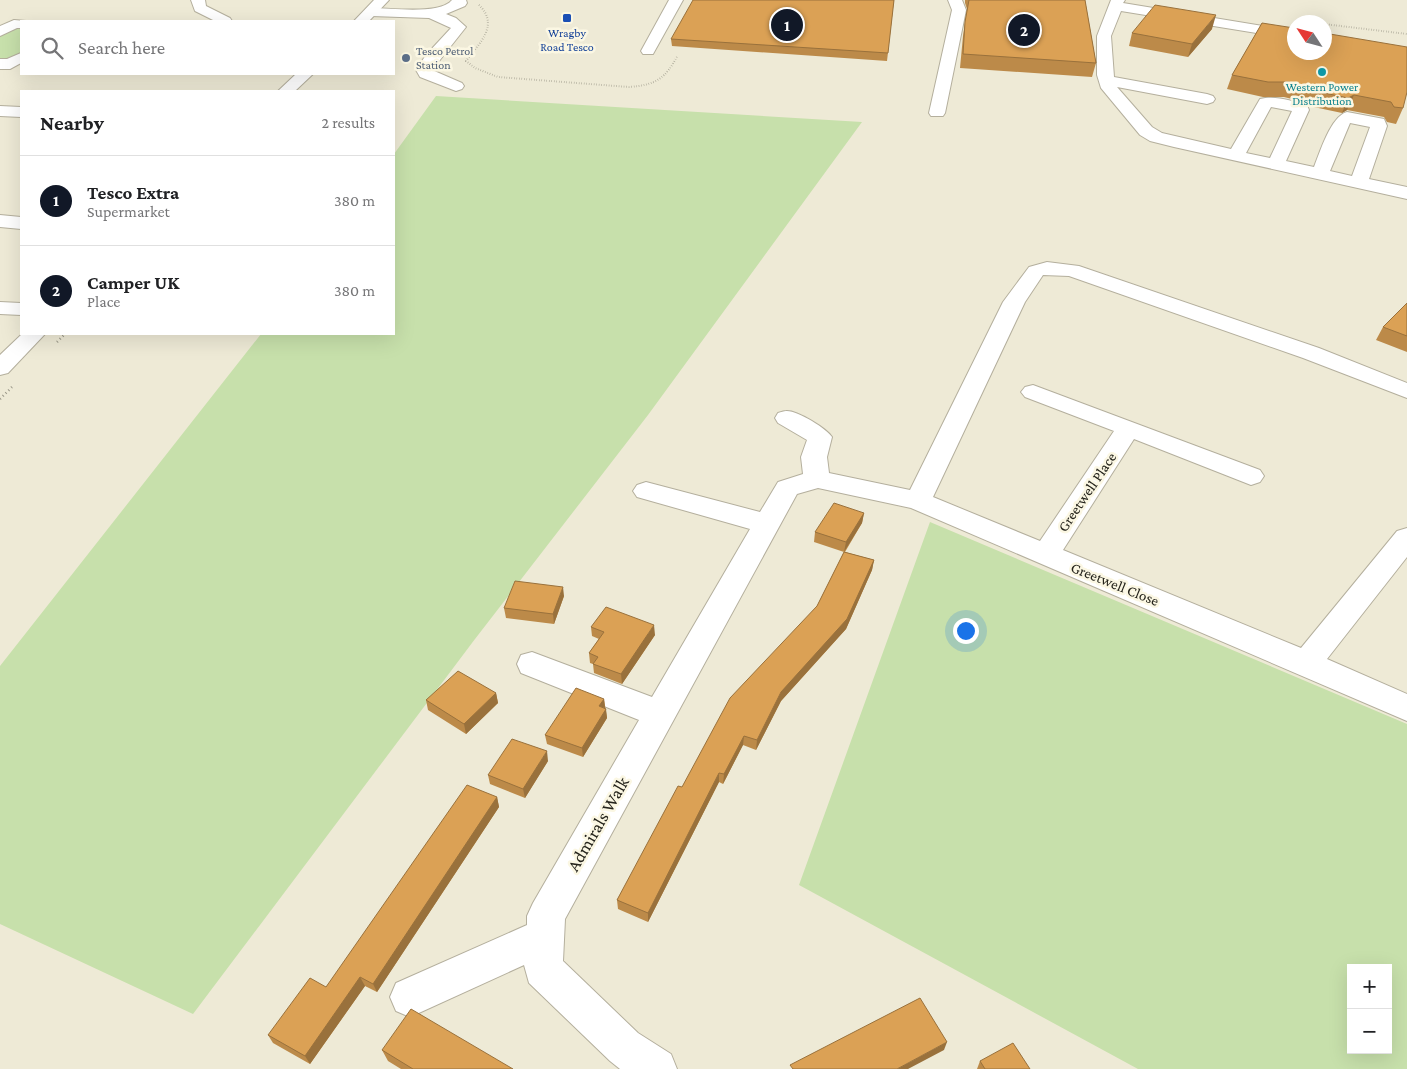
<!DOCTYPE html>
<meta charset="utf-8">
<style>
:root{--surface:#fff;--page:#f2f2f2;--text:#202124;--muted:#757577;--line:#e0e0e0;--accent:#111827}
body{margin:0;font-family:"Crimson Pro",serif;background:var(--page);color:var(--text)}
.controls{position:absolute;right:15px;bottom:15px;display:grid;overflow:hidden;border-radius:0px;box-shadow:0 5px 20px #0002}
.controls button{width:45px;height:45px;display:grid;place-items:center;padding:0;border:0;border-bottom:1px solid var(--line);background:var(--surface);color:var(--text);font:25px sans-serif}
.compass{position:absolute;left:1287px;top:15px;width:45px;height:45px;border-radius:50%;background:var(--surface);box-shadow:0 5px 20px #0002;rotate:306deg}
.you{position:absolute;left:965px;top:630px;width:18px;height:18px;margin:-12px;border:4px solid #fff;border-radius:50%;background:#1a73e8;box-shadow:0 0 0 8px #1a73e833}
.badge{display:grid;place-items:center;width:32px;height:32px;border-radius:50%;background:var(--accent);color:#fff;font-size:16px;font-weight:700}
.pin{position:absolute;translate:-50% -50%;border:2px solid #fff;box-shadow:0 1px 5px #0006}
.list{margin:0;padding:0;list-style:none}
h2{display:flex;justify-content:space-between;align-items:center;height:65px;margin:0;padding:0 20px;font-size:21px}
h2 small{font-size:16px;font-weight:400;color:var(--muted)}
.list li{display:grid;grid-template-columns:32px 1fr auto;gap:15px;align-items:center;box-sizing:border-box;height:90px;padding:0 20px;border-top:1px solid var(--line)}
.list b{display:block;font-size:19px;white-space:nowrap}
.list p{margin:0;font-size:16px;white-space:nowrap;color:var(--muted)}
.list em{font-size:16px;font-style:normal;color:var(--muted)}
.icon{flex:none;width:28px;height:28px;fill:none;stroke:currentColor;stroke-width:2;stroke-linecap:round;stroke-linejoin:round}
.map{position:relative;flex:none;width:1407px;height:1069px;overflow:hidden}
.search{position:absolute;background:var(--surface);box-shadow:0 5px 20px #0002;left:20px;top:20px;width:375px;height:55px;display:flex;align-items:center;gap:12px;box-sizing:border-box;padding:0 18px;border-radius:0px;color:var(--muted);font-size:19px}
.panel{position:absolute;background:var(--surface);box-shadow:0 5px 20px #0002;left:20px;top:90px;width:375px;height:245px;border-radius:0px}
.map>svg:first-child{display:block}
.green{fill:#c7e0ab;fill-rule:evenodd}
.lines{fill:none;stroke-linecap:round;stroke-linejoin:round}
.minor-casing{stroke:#b4af9d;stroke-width:2}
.major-casing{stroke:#b4af9d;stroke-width:2}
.path-far1{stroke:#9c998a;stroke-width:2;stroke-dasharray:0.5 2;stroke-linecap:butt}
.path{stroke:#9c998a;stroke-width:2.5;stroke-dasharray:1 3;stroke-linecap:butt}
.minor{fill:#fff;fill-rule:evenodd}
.major{fill:#fff;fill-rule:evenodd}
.wall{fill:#bc8a49}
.shaded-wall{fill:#99713c}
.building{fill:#dba155;stroke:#99713c}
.transit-dot{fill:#1a4fb4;stroke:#fbf7e3;stroke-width:2}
.service-dot{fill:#5c6f8a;stroke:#fbf7e3;stroke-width:2}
.culture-dot{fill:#0f9aa8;stroke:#fbf7e3;stroke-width:2}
.labels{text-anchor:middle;stroke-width:5;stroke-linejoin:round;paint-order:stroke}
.far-transit-label{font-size:12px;fill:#164399;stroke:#fbf7e3}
.far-service-label{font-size:12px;fill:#4e5e75;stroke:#fbf7e3;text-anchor:start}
.far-culture-label{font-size:12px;fill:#0d838f;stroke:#fbf7e3}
.street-label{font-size:15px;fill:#24231b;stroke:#fbf7e3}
.near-street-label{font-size:18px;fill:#24231b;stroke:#fbf7e3}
</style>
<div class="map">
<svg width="1407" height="1069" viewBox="0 0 1407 1069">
<rect width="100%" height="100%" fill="#eeead6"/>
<path class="green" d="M 14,24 L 21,24 L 21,57 L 10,64 L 0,64 L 0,32 Z
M 436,96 L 862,122 L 648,415 L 475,639 L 193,1014 L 0,924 L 0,666 L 261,334 L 394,334 L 394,154 Z
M 930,522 L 1407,724 L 1407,1069 L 1138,1069 L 799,885 ZM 1351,968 L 1388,968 L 1388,1050 L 1351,1050 Z"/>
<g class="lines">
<defs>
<path id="minor" d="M 191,0 L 205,0 L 206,6 L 230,18 L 232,21 L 215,21 L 195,11 Z
M 452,0 L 466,0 L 467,3 L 465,6 L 446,14 L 456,18 L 466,27 L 432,70 L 462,83 L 464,86 L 462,89 L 456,91 L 420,77 L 416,70 L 426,55 L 451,28 L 429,18 L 371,16 L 364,12 L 371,8 C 391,8 440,15 452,0 Z
M 669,0 L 683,0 L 653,54 L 643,54 L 641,51 Z
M 948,0 L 962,0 L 966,10 L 945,113 L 943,116 L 931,116 L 929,113 L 952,10 Z
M 1111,0 L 1125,0 L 1123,3 L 1294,31 L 1294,39 L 1121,11 L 1111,36 L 1114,77 L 1207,94 L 1213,96 L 1215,99 L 1213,102 L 1207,104 L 1117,87 L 1152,127 L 1162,133 L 1231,149 L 1260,99 C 1275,95 1292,101 1307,105 L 1309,110 L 1286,161 L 1314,167 C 1320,152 1331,116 1347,112 L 1384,119 L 1387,126 L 1369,179 L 1407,187 L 1407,199 L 1174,147 L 1150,141 L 1140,135 L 1101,88 L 1097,75 L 1097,36 ZM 1271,107 L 1292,111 L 1270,158 L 1246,153 ZM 1350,123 L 1370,127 L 1352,176 L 1330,171 Z
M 14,20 L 26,21 L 21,21 L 21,28 L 17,28 L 0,36 L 0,26 Z
M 21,53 L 21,63 L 10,69 L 0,69 L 0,59 L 7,59 Z
M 0,215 L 21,217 L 21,229 L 0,227 Z
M 1047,262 L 1079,266 L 1319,348 L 1407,383 L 1407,398 L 1303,358 L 1069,276 L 1043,275 L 1025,302 L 933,497 L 1040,541 L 1114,431 L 1025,397 L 1021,392 L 1025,387 L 1033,385 L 1260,470 L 1264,476 L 1260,482 L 1251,485 L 1134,439 L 1063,550 L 1301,648 L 1397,531 L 1407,528 L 1407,557 L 1327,659 L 1407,694 L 1407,721 L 911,508 L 818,488 L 797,494 L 565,919 L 563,961 L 638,1033 L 671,1054 L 677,1069 L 620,1069 L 610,1061 L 529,983 L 524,965 L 410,1017 L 396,1011 L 390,997 L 396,983 L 527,925 L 527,916 L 533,903 L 639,720 L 521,673 L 517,664 L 521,655 L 532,652 L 652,697 L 750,529 L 637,497 L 633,491 L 637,485 L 646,482 L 760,512 L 778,482 L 803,474 L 801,457 L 807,440 L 778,423 L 775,418 L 778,413 C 781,412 784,411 786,411 C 797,410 827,429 832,437 L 827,457 L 829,473 L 910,490 L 1003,302 L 1029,267 Z
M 0,302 L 21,303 L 21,315 L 0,314 Z"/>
<path id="major" d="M 374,0 L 389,0 L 369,21 L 354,21 Z
M 296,74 L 313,74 L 295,91 L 278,91 Z
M 0,106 L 21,107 L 21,117 L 0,116 Z
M 22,334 L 45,334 L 8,373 L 0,375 L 0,355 Z"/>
</defs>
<use href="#minor" class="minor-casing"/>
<use href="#major" class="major-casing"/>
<path class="path-far1" d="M 479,5 C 500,25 479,44 466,61 L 475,68 L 498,77 L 629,87 C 656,85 665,79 678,55
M 1305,21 L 1316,22
M 1324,24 L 1407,34"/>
<path class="path" d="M 57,342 L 65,334
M 0,399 L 12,387"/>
<use href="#minor" class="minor"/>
<use href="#major" class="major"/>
</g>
<path class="wall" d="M 894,0 L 887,61 L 672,46 L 671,39 Z
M 965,0 L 1085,0 L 1096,63 L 1092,77 L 960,68 L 963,36 L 967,9 L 965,3 Z
M 1262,23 L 1403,108 L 1396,124 L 1387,122 L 1384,117 L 1347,110 L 1342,113 L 1309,106 L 1308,103 L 1284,97 L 1263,97 L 1227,89 L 1232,75 Z
M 1212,29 L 1188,57 L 1129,46 L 1132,33 Z
M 1407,303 L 1407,352 L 1376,340 L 1383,327 Z
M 864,513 L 862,523 L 845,552 L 874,560 L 872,570 L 846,629 L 781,701 L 756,750 L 743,745 L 723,784 L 719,782 L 648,922 L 618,909 L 617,900 L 682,787 L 817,606 L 844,552 L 814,542 L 815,532 Z
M 564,596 L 554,624 L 506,618 L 504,608 Z
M 591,627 L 655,635 L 622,684 L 594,673 L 593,664 L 590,663 L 589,653 L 599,639 L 592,636 Z
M 496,693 L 498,703 L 466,734 L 428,710 L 426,700 Z
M 604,699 L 607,718 L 583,757 L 547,744 L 545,735 Z
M 548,761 L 525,798 L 490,784 L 488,775 Z
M 497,797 L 499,807 L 377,992 L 365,986 L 310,1064 L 273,1043 L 268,1035 L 326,987 Z
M 382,1050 L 513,1069 L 401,1069 L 388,1061 Z
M 980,1061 L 1030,1069 L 977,1069 Z"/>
<path class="shaded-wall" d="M 1216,15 L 1212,29 L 1188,57 L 1192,44 Z
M 1354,95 L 1347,110 L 1342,113 L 1348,98 Z
M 864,513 L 862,523 L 844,552 L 846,542 Z
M 874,560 L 872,570 L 846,629 L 781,701 L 756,750 L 757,740 L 781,692 Z
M 563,587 L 564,596 L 554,624 L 553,614 Z
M 654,625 L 655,635 L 622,684 L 621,674 Z
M 496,693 L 498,703 L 466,734 L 464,724 Z
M 604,699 L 605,708 L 599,706 Z
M 606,709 L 607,718 L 583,757 L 582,748 Z
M 744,736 L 743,745 L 723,784 L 724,774 Z
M 547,751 L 548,761 L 525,798 L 523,789 Z
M 719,773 L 719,782 L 648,922 L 648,913 Z
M 497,797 L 499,807 L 377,992 L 373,984 Z
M 360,977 L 365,986 L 310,1064 L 305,1056 Z
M 947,1042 L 944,1050 L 908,1069 L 897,1069 Z"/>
<path class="building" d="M 693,0 L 894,0 L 888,53 L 671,39 Z
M 969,0 L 1085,0 L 1096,63 L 963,54 L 965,22 Z
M 1155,5 L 1216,15 L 1192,44 L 1132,33 Z
M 1262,23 L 1294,28 L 1294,52 L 1324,52 L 1324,33 L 1407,47 L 1407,92 L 1403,108 L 1394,107 L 1391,102 L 1354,95 L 1348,98 L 1315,91 L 1313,88 L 1289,82 L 1268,82 L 1232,75 Z
M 1407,303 L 1407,336 L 1383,327 Z
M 834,503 L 864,513 L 846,542 L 815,532 Z
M 844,552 L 874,560 L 847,619 L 781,692 L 757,740 L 744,736 L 724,774 L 719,773 L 648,913 L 617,900 L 678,786 L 682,787 L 730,698 L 817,606 Z
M 515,581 L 563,587 L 553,614 L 504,608 Z
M 606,607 L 654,625 L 621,674 L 593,664 L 598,657 L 589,653 L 604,632 L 591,627 Z
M 458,671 L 496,693 L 464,724 L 426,700 Z
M 576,688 L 604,699 L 599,706 L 606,709 L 582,748 L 545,735 Z
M 512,739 L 547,751 L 523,789 L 488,775 Z
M 467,785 L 497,797 L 373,984 L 360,977 L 305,1056 L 268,1035 L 310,978 L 326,987 Z
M 920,998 L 947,1042 L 897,1069 L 793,1069 L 790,1065 Z
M 411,1009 L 513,1069 L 413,1069 L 382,1050 Z
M 1013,1043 L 1030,1069 L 985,1069 L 980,1061 Z"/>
<rect class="transit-dot" x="562" y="13" width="10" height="10" rx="2.5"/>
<circle class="service-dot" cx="406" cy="58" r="5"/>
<circle class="culture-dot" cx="1322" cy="72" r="5"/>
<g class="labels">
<g class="far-transit-label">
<text x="567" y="37">Wragby<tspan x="567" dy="14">Road Tesco</tspan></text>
</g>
<g class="far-service-label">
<text x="416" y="55">Tesco Petrol<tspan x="416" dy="14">Station</tspan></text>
</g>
<g class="far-culture-label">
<text x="1322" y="91">Western Power<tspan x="1322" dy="14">Distribution</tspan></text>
</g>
<g class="street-label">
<text transform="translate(1087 492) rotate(-56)" y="5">Greetwell Place</text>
<text transform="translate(1115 584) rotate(22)" y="5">Greetwell Close</text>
</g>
<g class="near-street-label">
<text transform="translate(598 824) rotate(-60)" y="6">Admirals Walk</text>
</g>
</g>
</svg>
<div class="controls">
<button>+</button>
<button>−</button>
</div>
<svg class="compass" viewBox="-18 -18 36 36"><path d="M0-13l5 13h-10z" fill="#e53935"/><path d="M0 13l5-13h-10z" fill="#757577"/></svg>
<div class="you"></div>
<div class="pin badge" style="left:787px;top:25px">1</div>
<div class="pin badge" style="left:1024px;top:30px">2</div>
<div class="search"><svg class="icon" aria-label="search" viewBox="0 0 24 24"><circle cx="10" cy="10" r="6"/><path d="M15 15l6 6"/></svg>Search here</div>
<section class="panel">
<h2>Nearby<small>2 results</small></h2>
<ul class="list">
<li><span class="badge">1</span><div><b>Tesco Extra</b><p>Supermarket</p></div><em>380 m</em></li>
<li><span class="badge">2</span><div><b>Camper UK</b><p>Place</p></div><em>380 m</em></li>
</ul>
</section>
</div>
